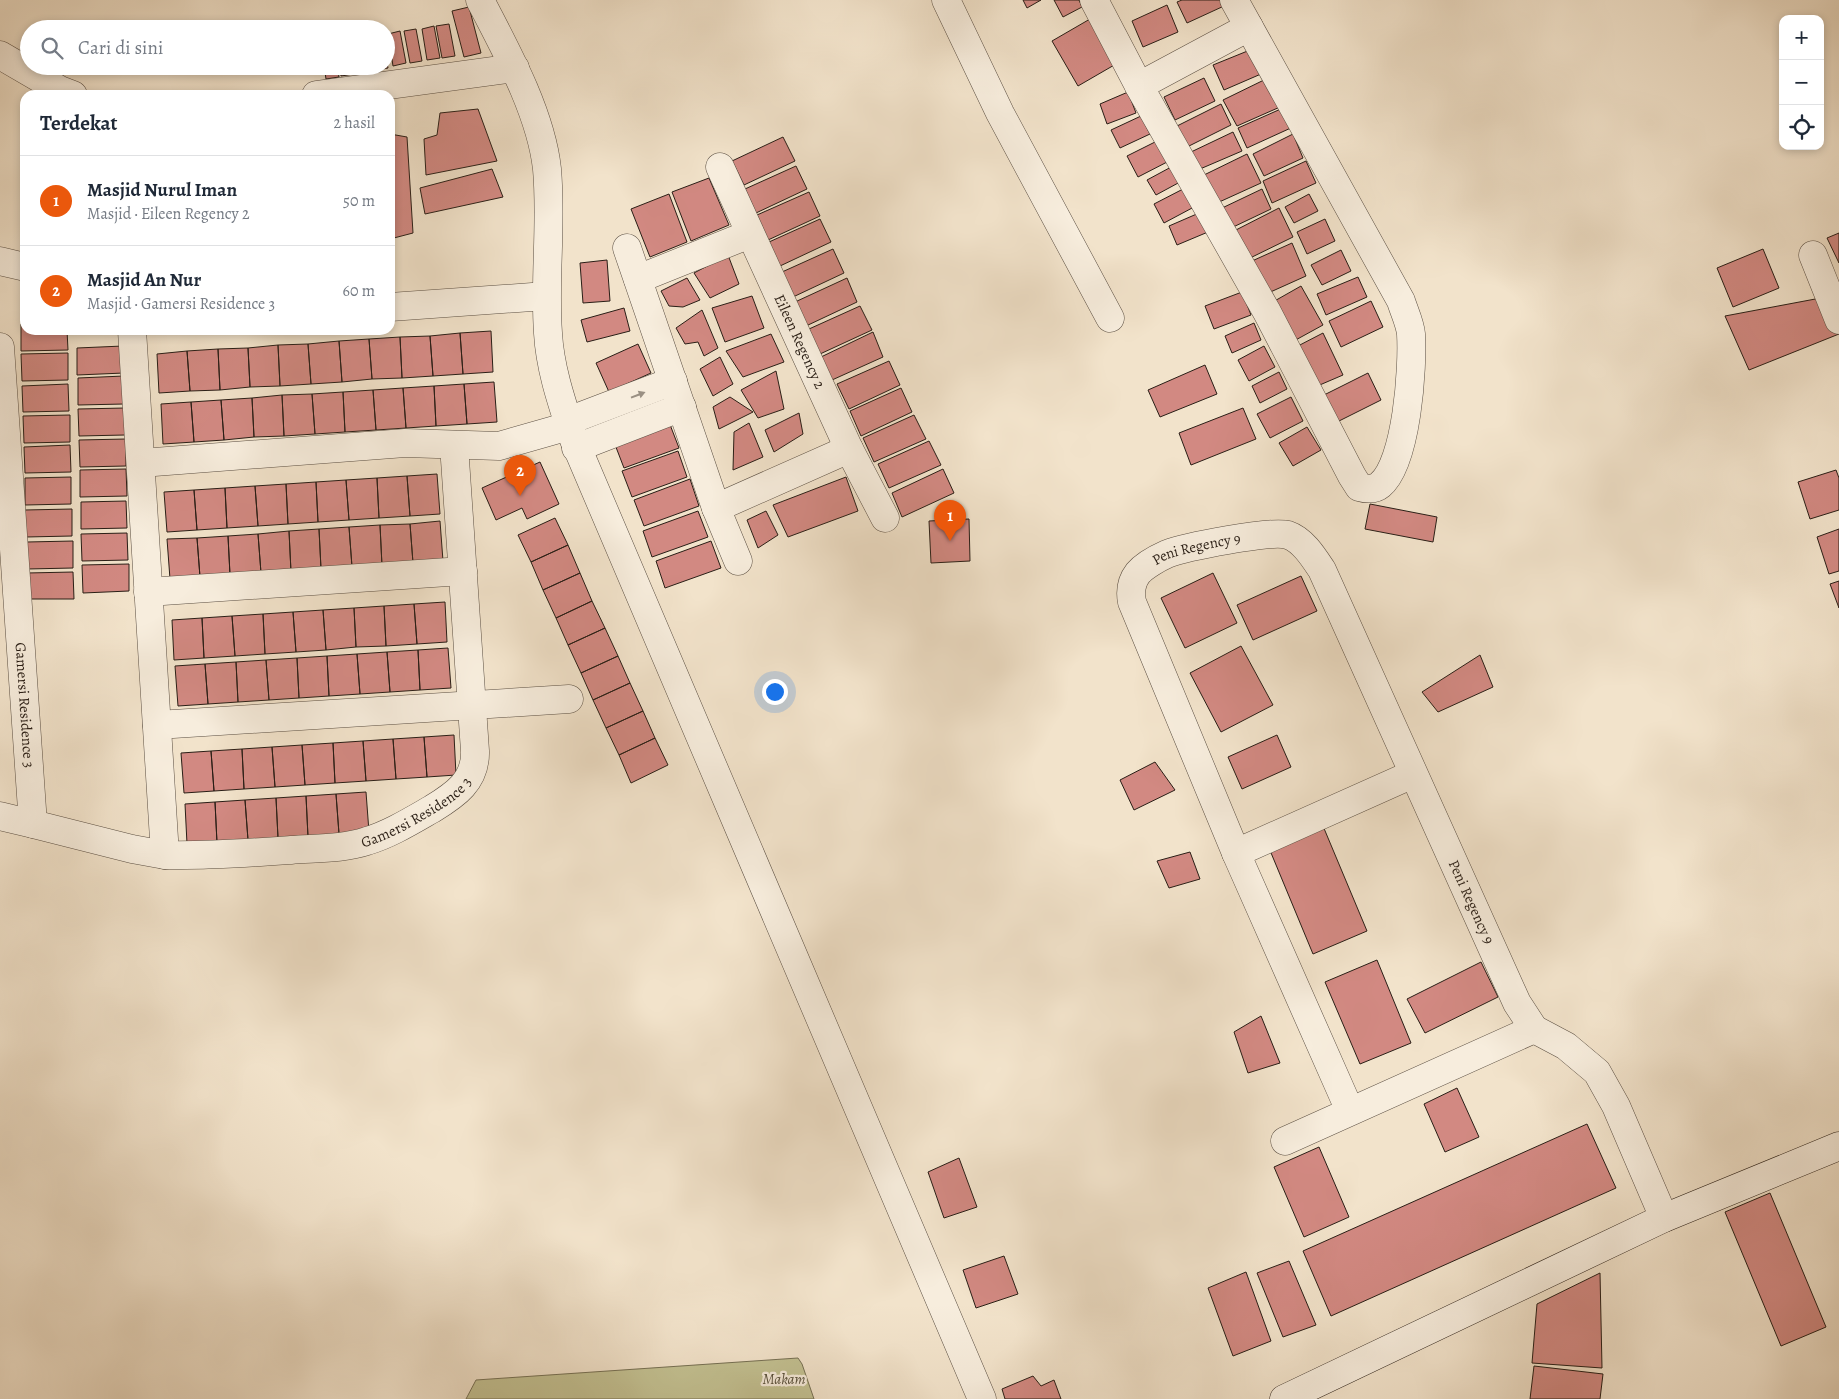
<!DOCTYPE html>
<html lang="id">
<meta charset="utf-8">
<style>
:root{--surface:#fff;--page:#f2f2f3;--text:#1f2937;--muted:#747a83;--line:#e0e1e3;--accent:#ea580c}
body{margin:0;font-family:Alegreya,serif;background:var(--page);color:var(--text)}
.controls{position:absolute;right:15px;top:15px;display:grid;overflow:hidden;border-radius:10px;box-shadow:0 2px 8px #0003}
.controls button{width:45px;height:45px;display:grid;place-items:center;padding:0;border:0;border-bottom:1px solid var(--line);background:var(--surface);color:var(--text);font:25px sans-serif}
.you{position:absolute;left:774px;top:691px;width:18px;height:18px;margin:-12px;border:4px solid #fff;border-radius:50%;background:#1a73e8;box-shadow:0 0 0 8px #1a73e833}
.badge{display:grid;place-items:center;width:32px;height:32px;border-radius:50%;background:var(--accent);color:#fff;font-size:16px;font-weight:700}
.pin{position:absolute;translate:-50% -41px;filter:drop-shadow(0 1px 2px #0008)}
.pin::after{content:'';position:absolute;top:26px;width:18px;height:15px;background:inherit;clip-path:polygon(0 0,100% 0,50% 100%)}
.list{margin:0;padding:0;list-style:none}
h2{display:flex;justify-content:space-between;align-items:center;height:65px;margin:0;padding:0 20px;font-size:21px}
h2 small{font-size:16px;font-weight:400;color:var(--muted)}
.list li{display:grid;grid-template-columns:32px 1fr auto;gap:15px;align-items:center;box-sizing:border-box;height:90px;padding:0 20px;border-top:1px solid var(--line)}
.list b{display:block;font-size:19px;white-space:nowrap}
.list p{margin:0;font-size:16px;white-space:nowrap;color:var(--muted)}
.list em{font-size:16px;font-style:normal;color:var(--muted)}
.icon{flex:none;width:28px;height:28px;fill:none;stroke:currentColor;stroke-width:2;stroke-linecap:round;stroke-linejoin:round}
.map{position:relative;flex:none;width:1839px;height:1399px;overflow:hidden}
.search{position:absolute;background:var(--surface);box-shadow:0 2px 8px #0003;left:20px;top:20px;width:375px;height:55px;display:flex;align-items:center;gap:12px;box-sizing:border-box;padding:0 18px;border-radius:28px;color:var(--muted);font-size:19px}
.panel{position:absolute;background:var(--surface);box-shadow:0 2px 8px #0003;left:20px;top:90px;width:375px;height:245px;border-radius:15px}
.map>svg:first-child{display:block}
.green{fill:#c3c192;stroke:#767054}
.building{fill:#d28982;stroke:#291e16}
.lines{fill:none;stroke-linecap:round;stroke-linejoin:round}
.street-casing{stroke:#5b4f43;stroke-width:29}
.secondary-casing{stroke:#291e16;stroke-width:29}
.street{stroke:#f7eddd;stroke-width:28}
.secondary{stroke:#f7eddd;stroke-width:28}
.oneway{fill:#9a9083}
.labels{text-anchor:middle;stroke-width:4.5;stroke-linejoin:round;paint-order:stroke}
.street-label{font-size:15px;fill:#291e16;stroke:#f7eddd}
.park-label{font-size:15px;font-style:italic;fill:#574f3b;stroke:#f7eddd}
</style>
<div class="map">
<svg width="1839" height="1399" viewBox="0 0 1839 1399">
<rect width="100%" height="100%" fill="#f2e3cb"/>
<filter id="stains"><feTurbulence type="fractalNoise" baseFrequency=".004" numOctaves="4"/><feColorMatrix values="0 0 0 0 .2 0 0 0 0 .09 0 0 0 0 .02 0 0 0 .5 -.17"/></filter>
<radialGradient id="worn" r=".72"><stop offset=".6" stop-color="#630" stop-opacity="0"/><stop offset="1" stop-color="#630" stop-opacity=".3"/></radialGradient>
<path class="green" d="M 798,1358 L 802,1364 L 814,1399 L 466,1399 L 476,1380 Z"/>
<path class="building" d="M 1023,0 L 1041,0 L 1027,8 Z
M 1054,0 L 1079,0 L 1082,7 L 1063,17 Z
M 1182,0 L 1221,0 L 1224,6 L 1187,23 L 1177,2 Z
M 1167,5 L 1178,32 L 1143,47 L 1132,21 Z
M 469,7 L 481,53 L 464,57 L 452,11 Z
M 1090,19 L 1116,64 L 1078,86 L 1052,41 Z
M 449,24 L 455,56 L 442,58 L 436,26 Z
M 434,26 L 440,58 L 427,60 L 422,29 Z
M 416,29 L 422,61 L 410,63 L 404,31 Z
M 400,31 L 406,63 L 393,66 L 388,34 Z
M 1250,50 L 1261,74 L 1224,90 L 1213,65 Z
M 386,57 L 388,68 L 376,70 L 375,66 L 386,66 Z
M 324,66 L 337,66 L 339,77 L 326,79 Z
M 340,66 L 353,66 L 354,74 L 341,76 Z
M 357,66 L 370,66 L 371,70 L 359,73 Z
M 1204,78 L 1215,101 L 1175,120 L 1164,97 Z
M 1266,79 L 1280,107 L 1237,126 L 1223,100 Z
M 1128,92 L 1136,113 L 1107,124 L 1100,104 Z
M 1221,104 L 1231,125 L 1187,147 L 1177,126 Z
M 1283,108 L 1293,127 L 1247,148 L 1238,128 Z
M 478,109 L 497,161 L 426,175 L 424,139 L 437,135 L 440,113 Z
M 1141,116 L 1150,134 L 1120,148 L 1111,130 Z
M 1233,132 L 1242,151 L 1200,169 L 1191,152 Z
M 390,134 L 407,137 L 413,233 L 390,239 Z
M 1293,134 L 1303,158 L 1264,176 L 1253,154 Z
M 783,137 L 795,161 L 744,185 L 732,161 Z
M 1161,139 L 1171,160 L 1138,177 L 1127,156 Z
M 1247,154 L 1261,183 L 1217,203 L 1204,175 Z
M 1306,161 L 1316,183 L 1272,203 L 1263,181 Z
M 796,166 L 807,189 L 756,213 L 745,189 Z
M 1173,166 L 1180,182 L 1156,195 L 1147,180 Z
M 492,169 L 503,197 L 425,214 L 420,188 Z
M 709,178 L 729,225 L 691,241 L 672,192 Z
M 1185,188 L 1194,207 L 1164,223 L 1154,204 Z
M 1262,189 L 1271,209 L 1229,229 L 1220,209 Z
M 809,192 L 820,216 L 768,240 L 757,215 Z
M 669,194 L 687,242 L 650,257 L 631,209 Z
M 1309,194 L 1318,211 L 1294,223 L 1285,207 Z
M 1279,208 L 1293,237 L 1246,260 L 1232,232 Z
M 1199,213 L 1208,232 L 1177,245 L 1169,226 Z
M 820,219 L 831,242 L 780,266 L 769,242 Z
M 1325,219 L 1335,241 L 1307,254 L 1297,232 Z
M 1839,233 L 1839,263 L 1827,238 Z
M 1292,243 L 1306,276 L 1266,294 L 1252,261 Z
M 833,249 L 844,273 L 793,297 L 782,272 Z
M 1763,249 L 1779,288 L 1733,307 L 1717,268 Z
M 1341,250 L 1351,271 L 1322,285 L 1311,265 Z
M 728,255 L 739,284 L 710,298 L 694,273 Z
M 607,260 L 610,301 L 583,303 L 580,263 Z
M 1358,277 L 1367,297 L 1326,315 L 1317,294 Z
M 687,278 L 700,300 L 683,307 L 669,306 L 661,291 Z
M 847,278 L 857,302 L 806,326 L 795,302 Z
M 1301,286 L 1323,325 L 1292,342 L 1271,303 Z
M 1242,292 L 1251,315 L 1214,329 L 1205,306 Z
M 752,296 L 764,328 L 725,342 L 712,308 Z
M 1826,297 L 1839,328 L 1839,334 L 1749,370 L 1725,316 Z
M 1371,301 L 1383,327 L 1341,347 L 1329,321 Z
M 860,306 L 872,330 L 820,354 L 809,329 Z
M 624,308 L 630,331 L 587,342 L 581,320 Z
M 702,310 L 718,348 L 704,356 L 698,342 L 685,344 L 676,328 Z
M 1254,323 L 1261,340 L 1232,353 L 1225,336 Z
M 21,324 L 25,324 L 25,330 L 67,330 L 68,350 L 21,351 Z
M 491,331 L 493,372 L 463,374 L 460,333 Z
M 873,332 L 883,357 L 832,380 L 821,357 Z
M 460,333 L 463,374 L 433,376 L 430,336 Z
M 1323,333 L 1343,375 L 1315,387 L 1296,347 Z
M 771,334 L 784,362 L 743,377 L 726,351 Z
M 430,336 L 433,376 L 402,378 L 400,337 Z
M 400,337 L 402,378 L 372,379 L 369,339 Z
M 369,339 L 372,379 L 342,382 L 339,341 Z
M 339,341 L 342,382 L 311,384 L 308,344 Z
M 308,344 L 311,384 L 280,386 L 278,345 Z
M 638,344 L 651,373 L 609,392 L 596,363 Z
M 278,345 L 280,386 L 250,387 L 248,348 Z
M 123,346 L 124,373 L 77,375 L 77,348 Z
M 1264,346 L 1275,367 L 1249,381 L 1238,360 Z
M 248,348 L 250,387 L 220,390 L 218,349 Z
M 218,349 L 220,390 L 190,391 L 187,351 Z
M 187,351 L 190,391 L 159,393 L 157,354 Z
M 68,353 L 68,380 L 22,381 L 21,354 Z
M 720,357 L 733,384 L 713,396 L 700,369 Z
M 889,361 L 900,385 L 849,409 L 837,384 Z
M 1205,365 L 1217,394 L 1160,417 L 1148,390 Z
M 776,371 L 784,409 L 758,418 L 741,390 Z
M 1279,372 L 1287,389 L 1260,403 L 1252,386 Z
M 1368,373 L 1381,400 L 1335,423 L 1322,396 Z
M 124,376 L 124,404 L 78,405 L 78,378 Z
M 494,382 L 497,422 L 467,424 L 464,384 Z
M 68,384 L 69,411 L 23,412 L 22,386 Z
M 464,384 L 467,424 L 436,426 L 434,386 Z
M 434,386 L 436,426 L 406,428 L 403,388 Z
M 403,388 L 406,428 L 376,430 L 373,390 Z
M 901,388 L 912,412 L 861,436 L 850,411 Z
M 373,390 L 376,430 L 345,432 L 343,392 Z
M 343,392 L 345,432 L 315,434 L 312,394 Z
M 312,394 L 315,434 L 284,436 L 282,395 Z
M 282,395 L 284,436 L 254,437 L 252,398 Z
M 730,397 L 753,412 L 719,429 L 713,407 Z
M 1291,397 L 1303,421 L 1270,438 L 1257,414 Z
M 252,398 L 254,437 L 224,440 L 221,400 Z
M 221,400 L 224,440 L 194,442 L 191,402 Z
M 191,402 L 194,442 L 163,444 L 161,404 Z
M 125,408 L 125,435 L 79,436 L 78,409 Z
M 1243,408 L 1256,439 L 1191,465 L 1179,433 Z
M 799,413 L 803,434 L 774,452 L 765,430 Z
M 70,415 L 70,442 L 24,443 L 23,416 Z
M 914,415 L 926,439 L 874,462 L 863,438 Z
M 669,422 L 679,448 L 624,468 L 614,442 Z
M 749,423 L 763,457 L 733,470 L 734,432 Z
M 1307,427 L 1321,450 L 1293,466 L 1279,443 Z
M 126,439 L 126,466 L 80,467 L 79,440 Z
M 929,441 L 941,465 L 889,488 L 878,464 Z
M 70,445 L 71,472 L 25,473 L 24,447 Z
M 678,451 L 687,477 L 632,497 L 622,471 Z
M 540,462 L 559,504 L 527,519 L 522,508 L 496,520 L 482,488 Z
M 126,469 L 127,496 L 80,497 L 80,470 Z
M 943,469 L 954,493 L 902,517 L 892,493 Z
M 1836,470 L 1839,478 L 1839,510 L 1810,519 L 1798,482 Z
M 437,474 L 440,514 L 410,516 L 407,476 Z
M 407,476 L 410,516 L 379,518 L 377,478 Z
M 71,477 L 71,504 L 25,505 L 25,478 Z
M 846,477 L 858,511 L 788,537 L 773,505 Z
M 377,478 L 379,518 L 349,520 L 346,480 Z
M 690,479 L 699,506 L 644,526 L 634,500 Z
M 346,480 L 349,520 L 318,522 L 316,482 Z
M 316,482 L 318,522 L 288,524 L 286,484 Z
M 286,484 L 288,524 L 258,526 L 255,486 Z
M 255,486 L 258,526 L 227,528 L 225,488 Z
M 225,488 L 227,528 L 197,530 L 194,490 Z
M 194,490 L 197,530 L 167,532 L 164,492 Z
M 126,501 L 127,528 L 81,529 L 81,502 Z
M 1370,504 L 1437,517 L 1433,542 L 1365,529 Z
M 72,509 L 72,536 L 26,537 L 25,510 Z
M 698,511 L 708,537 L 652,557 L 643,531 Z
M 766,511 L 778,535 L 758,548 L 747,520 Z
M 555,518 L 568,545 L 531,562 L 518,535 Z
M 969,519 L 970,561 L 931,563 L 929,521 Z
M 440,521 L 443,561 L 413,563 L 410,524 Z
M 410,524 L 413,563 L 382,566 L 380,525 Z
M 380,525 L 382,566 L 352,567 L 349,527 Z
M 349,527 L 352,567 L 321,569 L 319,529 Z
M 319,529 L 321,569 L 291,572 L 289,531 Z
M 1839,529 L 1839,571 L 1829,574 L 1817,537 Z
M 289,531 L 291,572 L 261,573 L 258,534 Z
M 127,533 L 128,560 L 82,561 L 81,534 Z
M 258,534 L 261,573 L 230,575 L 228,536 Z
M 228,536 L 230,575 L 200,577 L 197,538 Z
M 197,538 L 200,577 L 170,579 L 167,539 Z
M 73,541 L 73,568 L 27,569 L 27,542 Z
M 711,541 L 721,568 L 665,588 L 656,561 Z
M 568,545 L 580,573 L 543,590 L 531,562 Z
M 129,564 L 129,591 L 83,593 L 82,565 Z
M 73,572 L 74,599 L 27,599 L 27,573 Z
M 580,573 L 592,601 L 556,618 L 543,590 Z
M 1213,573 L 1237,623 L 1185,648 L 1161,598 Z
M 1301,576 L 1317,611 L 1253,640 L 1237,605 Z
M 1839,581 L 1839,608 L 1830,584 Z
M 592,601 L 605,628 L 568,645 L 556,618 Z
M 445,602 L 447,642 L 417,644 L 414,604 Z
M 414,604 L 417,644 L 386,646 L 384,606 Z
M 384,606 L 386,646 L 356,647 L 354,608 Z
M 354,608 L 356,647 L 326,650 L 323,610 Z
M 323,610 L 326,650 L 296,652 L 293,612 Z
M 293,612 L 296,652 L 265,654 L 263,614 Z
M 263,614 L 265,654 L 235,656 L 232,616 Z
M 232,616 L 235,656 L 204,658 L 202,618 Z
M 202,618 L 204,658 L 174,660 L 172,620 Z
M 605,628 L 618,656 L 581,673 L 568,645 Z
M 1241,646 L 1273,705 L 1221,732 L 1190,673 Z
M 448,648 L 451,688 L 420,690 L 418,650 Z
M 418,650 L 420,690 L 390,692 L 387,652 Z
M 387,652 L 390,692 L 360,694 L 357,654 Z
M 357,654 L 360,694 L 329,696 L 327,656 Z
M 1480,655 L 1493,687 L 1438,712 L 1422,692 Z
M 327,656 L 329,696 L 299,698 L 297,658 Z
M 618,656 L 630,683 L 593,700 L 581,673 Z
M 297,658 L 299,698 L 269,700 L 266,660 Z
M 266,660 L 269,700 L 238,702 L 236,662 Z
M 236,662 L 238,702 L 208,704 L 205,664 Z
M 205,664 L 208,704 L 178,706 L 175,666 Z
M 630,683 L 643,711 L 606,728 L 593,700 Z
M 643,711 L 655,738 L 619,755 L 606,728 Z
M 454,735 L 456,775 L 427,777 L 424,737 Z
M 1277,735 L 1291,767 L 1242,789 L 1228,757 Z
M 424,737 L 427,777 L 396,779 L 393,739 Z
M 655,738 L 668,765 L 631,783 L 619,755 Z
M 393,739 L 396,779 L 366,781 L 363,741 Z
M 363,741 L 366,781 L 335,783 L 333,743 Z
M 333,743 L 335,783 L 305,785 L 302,745 Z
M 302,745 L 305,785 L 275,787 L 272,747 Z
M 272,747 L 275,787 L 244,789 L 242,749 Z
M 242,749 L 244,789 L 214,791 L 211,751 Z
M 211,751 L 214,791 L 184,793 L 181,753 Z
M 1155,762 L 1175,790 L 1134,810 L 1120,780 Z
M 366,792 L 369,832 L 339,834 L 336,794 Z
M 336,794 L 339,834 L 308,837 L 306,796 Z
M 306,796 L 308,837 L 278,838 L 276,798 Z
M 276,798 L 278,838 L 248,840 L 245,800 Z
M 245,800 L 248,840 L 217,843 L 215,802 Z
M 215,802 L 217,843 L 187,844 L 185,804 Z
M 1323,826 L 1367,931 L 1313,954 L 1269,848 Z
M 1190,852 L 1200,879 L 1169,888 L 1157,861 Z
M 1377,960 L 1411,1043 L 1360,1064 L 1325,982 Z
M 1481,962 L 1498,997 L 1425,1033 L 1407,999 Z
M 1261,1016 L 1280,1063 L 1248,1073 L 1234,1032 Z
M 1457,1088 L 1479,1137 L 1445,1152 L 1424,1104 Z
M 1587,1124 L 1616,1188 L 1331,1316 L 1303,1251 Z
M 1319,1147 L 1349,1217 L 1304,1237 L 1274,1167 Z
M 959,1158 L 977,1207 L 944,1218 L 928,1172 Z
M 1770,1193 L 1826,1327 L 1781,1346 L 1725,1212 Z
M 1004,1256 L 1018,1294 L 976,1308 L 963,1270 Z
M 1289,1261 L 1316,1325 L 1283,1337 L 1257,1273 Z
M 1246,1272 L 1271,1341 L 1233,1356 L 1208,1288 Z
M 1600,1273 L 1602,1368 L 1532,1363 L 1537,1304 Z
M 1534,1366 L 1603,1374 L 1600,1399 L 1530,1399 Z
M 1033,1376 L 1041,1386 L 1054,1380 L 1061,1399 L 1005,1399 L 1002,1389 Z"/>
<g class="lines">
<defs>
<g id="street">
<path d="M 480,0 C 506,50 541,113 547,169 C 552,224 544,279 548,333 C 550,370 563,406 574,440 L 982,1399"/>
<path d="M 946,0 L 1000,113 L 1110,318"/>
<path d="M 1094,0 L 1139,86 L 1267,312 L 1352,476 L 1359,487 C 1366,489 1374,490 1380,485 C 1407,463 1413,367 1411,334 C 1410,323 1404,311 1401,301 L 1234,0"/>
<path d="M 0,55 L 60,90 L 73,95"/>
<path d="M 1139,86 L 1249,27"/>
<path d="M 316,95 L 515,68"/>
<path id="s1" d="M 720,167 L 849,449 L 885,518"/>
<path d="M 627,248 L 716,508 L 738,561"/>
<path d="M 1813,255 L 1839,320"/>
<path d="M 0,261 L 25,267"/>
<path d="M 638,279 L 750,234"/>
<path d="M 390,307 L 546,296"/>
<path id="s2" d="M 132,330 L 165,855 C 208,856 249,853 291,850 C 316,848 343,849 367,841 C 390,834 411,821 432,809 C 455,795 476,781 475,751 L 454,445"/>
<path id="s3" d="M 0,347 L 33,824 L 132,849 L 165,855"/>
<path d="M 568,421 L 673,381"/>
<path d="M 576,448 L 682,407"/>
<path d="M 141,463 L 405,443 L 499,446 L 569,426"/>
<path d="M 716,508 L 849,449"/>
<path d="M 148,592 L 463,571"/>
<path d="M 157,725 L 569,699"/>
<path d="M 0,816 L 33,824"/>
<path d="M 1236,853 L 1413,774"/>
<path id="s4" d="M 1350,1111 L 1236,853 L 1132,602 C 1130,592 1131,582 1138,573 C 1144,566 1158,558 1167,554 C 1185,547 1271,530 1288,535 C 1303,540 1314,558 1322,570 L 1517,1003 L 1534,1029 L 1566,1046 L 1597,1072 L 1616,1106 L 1664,1218"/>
<path d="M 1285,1141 L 1534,1029"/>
</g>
<path id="secondary" d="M 1284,1399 L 1664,1218 L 1839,1146"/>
</defs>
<use href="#street" class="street-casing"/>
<use href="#secondary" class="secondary-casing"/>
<use href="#street" class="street"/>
<use href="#secondary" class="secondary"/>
</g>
<defs><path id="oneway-solid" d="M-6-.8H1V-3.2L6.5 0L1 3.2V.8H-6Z" transform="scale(1.25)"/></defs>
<use class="oneway" href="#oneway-solid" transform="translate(638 395) rotate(-21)"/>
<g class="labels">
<g class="street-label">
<text dy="5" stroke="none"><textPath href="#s1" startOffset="192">Eileen Regency 2</textPath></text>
<text dy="5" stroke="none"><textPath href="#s4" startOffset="649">Peni Regency 9</textPath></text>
<text dy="5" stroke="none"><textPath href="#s3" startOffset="359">Gamersi Residence 3</textPath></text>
<text dy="5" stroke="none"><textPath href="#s2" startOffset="786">Gamersi Residence 3</textPath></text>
<text dy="5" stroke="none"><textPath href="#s4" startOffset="1156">Peni Regency 9</textPath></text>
</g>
<g class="park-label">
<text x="784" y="1384">Makam</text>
</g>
</g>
<rect width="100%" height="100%" filter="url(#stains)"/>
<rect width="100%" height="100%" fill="url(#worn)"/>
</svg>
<div class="controls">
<button>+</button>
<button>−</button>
<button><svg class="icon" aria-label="locate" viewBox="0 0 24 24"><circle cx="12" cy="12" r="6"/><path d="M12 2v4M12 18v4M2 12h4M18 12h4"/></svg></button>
</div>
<div class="you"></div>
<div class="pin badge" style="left:950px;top:541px">1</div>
<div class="pin badge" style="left:520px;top:496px">2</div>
<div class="search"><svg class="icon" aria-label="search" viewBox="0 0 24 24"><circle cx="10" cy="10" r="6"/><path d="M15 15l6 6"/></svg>Cari di sini</div>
<section class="panel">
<h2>Terdekat<small>2 hasil</small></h2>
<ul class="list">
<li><span class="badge">1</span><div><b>Masjid Nurul Iman</b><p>Masjid · Eileen Regency 2</p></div><em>50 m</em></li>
<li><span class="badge">2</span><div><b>Masjid An Nur</b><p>Masjid · Gamersi Residence 3</p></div><em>60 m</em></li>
</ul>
</section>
</div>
